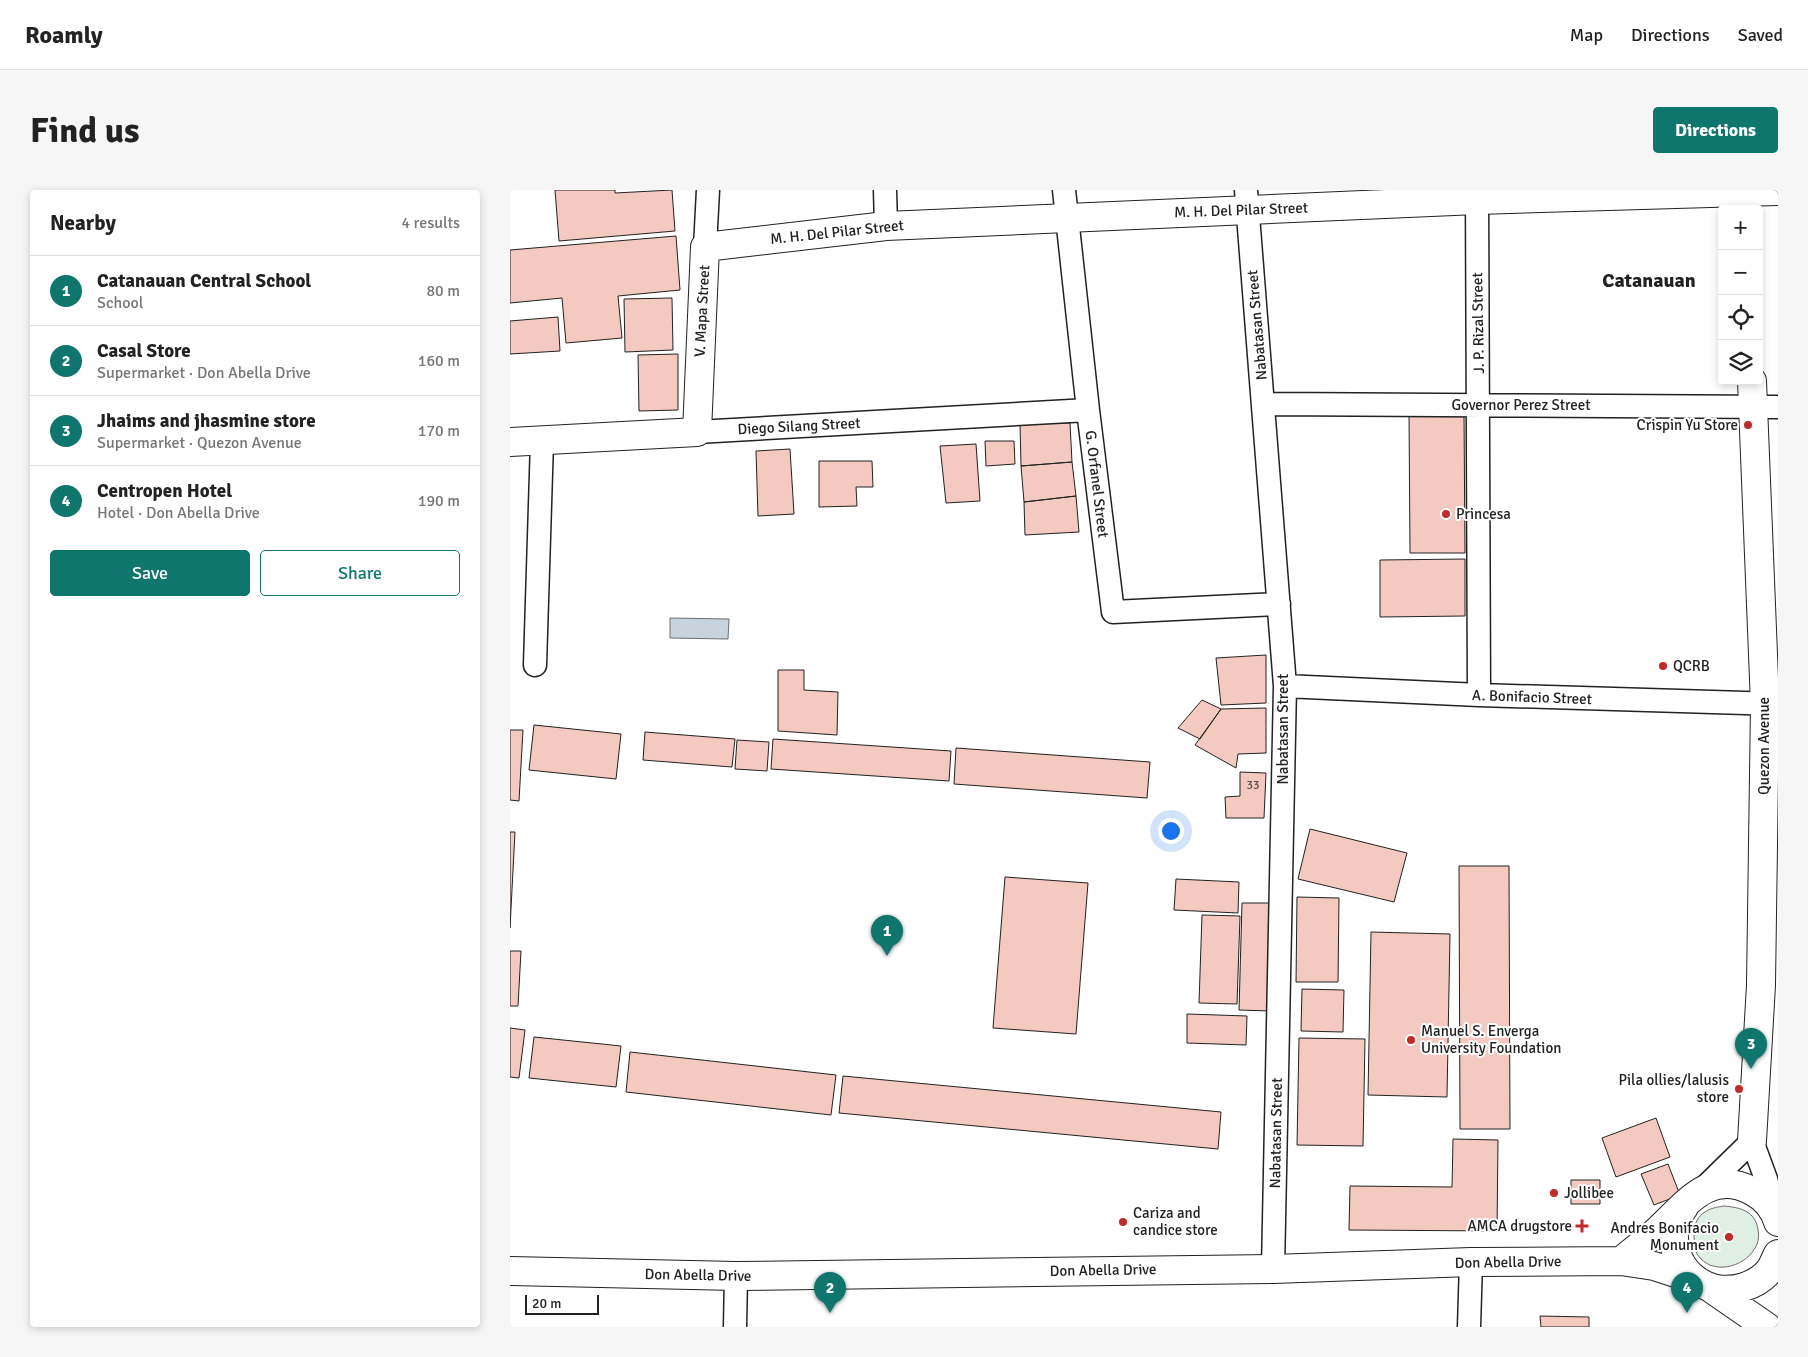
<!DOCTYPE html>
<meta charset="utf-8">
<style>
:root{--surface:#fff;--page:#f6f6f6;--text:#222;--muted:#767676;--line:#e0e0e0;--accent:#0f766e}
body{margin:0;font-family:Signika,sans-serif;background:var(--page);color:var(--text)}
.controls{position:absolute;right:15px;top:15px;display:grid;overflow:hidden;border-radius:5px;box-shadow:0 2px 8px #0003}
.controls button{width:45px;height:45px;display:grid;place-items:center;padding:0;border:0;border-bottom:1px solid var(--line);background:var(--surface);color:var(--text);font:25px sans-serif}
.scale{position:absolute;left:15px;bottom:12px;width:74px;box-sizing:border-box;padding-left:5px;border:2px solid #222;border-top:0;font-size:14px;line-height:18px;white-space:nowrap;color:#222;-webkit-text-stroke:4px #fff;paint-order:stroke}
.you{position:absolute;left:660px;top:640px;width:18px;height:18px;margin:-12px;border:4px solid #fff;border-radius:50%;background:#1a73e8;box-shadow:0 0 0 8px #1a73e833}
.badge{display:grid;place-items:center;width:32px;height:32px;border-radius:50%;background:var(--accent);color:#fff;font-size:16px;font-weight:700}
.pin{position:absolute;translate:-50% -41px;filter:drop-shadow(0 1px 2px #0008)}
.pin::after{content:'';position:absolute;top:26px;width:18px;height:15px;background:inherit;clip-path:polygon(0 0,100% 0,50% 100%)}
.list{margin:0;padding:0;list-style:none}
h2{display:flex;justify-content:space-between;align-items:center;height:65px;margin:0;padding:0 20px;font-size:21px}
h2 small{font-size:16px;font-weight:400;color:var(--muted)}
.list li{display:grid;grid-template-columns:32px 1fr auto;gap:15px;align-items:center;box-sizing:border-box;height:70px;padding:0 20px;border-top:1px solid var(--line)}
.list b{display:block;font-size:19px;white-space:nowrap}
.list p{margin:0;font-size:16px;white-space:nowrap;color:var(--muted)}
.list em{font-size:16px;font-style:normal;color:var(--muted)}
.actions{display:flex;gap:10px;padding:15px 20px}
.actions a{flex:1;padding:11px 0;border:1px solid var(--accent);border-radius:5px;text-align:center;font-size:18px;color:var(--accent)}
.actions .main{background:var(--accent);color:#fff}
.icon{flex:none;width:28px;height:28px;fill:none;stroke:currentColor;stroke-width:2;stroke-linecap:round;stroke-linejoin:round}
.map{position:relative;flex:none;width:1268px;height:1137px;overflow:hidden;border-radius:5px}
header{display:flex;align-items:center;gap:30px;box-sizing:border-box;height:70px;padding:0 25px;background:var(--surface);border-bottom:1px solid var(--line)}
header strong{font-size:24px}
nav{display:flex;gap:28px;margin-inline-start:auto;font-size:18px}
.intro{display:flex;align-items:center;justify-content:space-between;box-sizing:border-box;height:120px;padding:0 30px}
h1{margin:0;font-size:35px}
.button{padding:12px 22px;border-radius:5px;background:var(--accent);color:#fff;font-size:18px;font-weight:700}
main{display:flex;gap:30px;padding:0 30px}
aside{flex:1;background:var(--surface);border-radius:5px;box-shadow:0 2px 8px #0003}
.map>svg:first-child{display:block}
.green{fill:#e0efe3;stroke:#6f6f6f}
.water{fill:#c7d3dd;stroke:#6f6f6f}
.building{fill:#f3c9c0;stroke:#222}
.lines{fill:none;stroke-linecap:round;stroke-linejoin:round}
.minor-casing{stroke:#222;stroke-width:25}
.tertiary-casing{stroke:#222;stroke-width:30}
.primary-casing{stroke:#222;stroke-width:30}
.minor{stroke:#fff;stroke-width:22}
.tertiary{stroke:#fff;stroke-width:28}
.primary{stroke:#fff;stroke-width:28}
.poi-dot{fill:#c62828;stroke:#fff;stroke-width:2}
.labels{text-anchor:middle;stroke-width:4;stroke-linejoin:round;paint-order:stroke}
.number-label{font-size:12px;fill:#564c4a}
.street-label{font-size:15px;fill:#222;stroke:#fff}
.poi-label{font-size:15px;fill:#222;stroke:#fff;text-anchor:start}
.district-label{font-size:20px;font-weight:bold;fill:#222;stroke:#fff}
</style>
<header>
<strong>Roamly</strong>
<nav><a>Map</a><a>Directions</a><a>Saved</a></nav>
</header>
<div class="intro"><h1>Find us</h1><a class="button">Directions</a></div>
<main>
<aside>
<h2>Nearby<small>4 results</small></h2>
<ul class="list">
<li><span class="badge">1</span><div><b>Catanauan Central School</b><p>School</p></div><em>80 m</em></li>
<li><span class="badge">2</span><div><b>Casal Store</b><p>Supermarket · Don Abella Drive</p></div><em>160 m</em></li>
<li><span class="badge">3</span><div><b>Jhaims and jhasmine store</b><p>Supermarket · Quezon Avenue</p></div><em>170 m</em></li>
<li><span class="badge">4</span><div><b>Centropen Hotel</b><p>Hotel · Don Abella Drive</p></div><em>190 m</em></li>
</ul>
<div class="actions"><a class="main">Save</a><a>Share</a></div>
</aside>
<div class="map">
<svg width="1268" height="1137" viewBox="0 0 1268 1137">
<rect width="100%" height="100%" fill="#fff"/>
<path class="green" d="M 1214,1016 C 1223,1017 1235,1018 1242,1026 C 1249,1033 1251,1050 1245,1058 C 1234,1078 1201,1086 1187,1064 C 1184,1058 1184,1048 1184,1041 C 1185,1033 1188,1026 1195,1022 C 1200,1018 1208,1017 1214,1016 Z"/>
<path class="water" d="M 160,428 L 219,429 L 218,449 L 160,448 Z"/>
<path class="building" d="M 45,0 L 105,0 L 105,3 L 162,0 L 165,41 L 49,51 Z
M 166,46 L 170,100 L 108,106 L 112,148 L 56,153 L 52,108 L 0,113 L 0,60 Z
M 162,108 L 163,160 L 115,162 L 114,109 Z
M 48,127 L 50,161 L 0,164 L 0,131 Z
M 168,164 L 168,220 L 129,221 L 128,165 Z
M 954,222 L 955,363 L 900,363 L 899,223 Z
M 560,233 L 562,272 L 511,276 L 510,234 Z
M 475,251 L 504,251 L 505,274 L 476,276 Z
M 466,254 L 470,311 L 436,313 L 430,256 Z
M 280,259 L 284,324 L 248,326 L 246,261 Z
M 309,271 L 362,271 L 363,297 L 346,297 L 347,316 L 309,317 Z
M 562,272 L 566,306 L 514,312 L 511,276 Z
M 566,306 L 569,342 L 515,345 L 514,312 Z
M 955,369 L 955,426 L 870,427 L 870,370 Z
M 756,465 L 756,513 L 711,515 L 706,468 Z
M 268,480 L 294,480 L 294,500 L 328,502 L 327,545 L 268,541 Z
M 692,510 L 711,519 L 690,549 L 668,538 Z
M 756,518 L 756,563 L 728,564 L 726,578 L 685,555 L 711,519 Z
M 24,535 L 111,544 L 106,589 L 19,580 Z
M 0,540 L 13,540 L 9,611 L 0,610 Z
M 135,542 L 225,549 L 222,577 L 133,570 Z
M 263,549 L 441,561 L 439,591 L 261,579 Z
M 227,550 L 259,552 L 257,581 L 225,579 Z
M 446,558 L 640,572 L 637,608 L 444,594 Z
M 730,582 L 756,583 L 754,628 L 716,628 L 715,607 L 730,606 Z
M 800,639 L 897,663 L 884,712 L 788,689 Z
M 0,642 L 5,642 L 0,738 Z
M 949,676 L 999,676 L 1000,939 L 950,939 Z
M 495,687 L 578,693 L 566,844 L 483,838 Z
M 666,689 L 729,692 L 728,723 L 664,720 Z
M 787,707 L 829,708 L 828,792 L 786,792 Z
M 732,713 L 763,713 L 760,821 L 729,820 Z
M 692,725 L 730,726 L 727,814 L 689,813 Z
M 861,742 L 940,744 L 937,907 L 858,905 Z
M 0,761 L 11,761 L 8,816 L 0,816 Z
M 792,799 L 834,800 L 833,842 L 791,841 Z
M 677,824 L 737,826 L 736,855 L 677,853 Z
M 0,838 L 15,840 L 9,888 L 0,887 Z
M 24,847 L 111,856 L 106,897 L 19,888 Z
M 789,848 L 855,849 L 853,956 L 787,955 Z
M 120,862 L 326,885 L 321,925 L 116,902 Z
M 333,886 L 711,922 L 708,959 L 329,923 Z
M 1146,928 L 1160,967 L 1106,987 L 1092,948 Z
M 943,949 L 988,950 L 987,1041 L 839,1040 L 840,996 L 942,997 Z
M 1158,974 L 1170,1005 L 1144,1015 L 1131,984 Z
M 1061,990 L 1090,990 L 1090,1014 L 1061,1014 Z
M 1030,1126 L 1079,1127 L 1079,1137 L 1031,1137 Z"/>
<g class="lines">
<defs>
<path id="minor" d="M 375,0 L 376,36
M 554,0 L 578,220 L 603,422 L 769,414
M 736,0 L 775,496 L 763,1079
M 967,0 L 969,505
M 195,57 L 198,0
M 753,214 L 1268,217
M 187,242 L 578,220
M 25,475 L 32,251
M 775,496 L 969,505 L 1268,514
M 1192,1000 L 1242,951 L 1256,989 L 1265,1022
M 225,1137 L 226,1086
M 959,1137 L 961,1072"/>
<path id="tertiary" d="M 0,252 L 187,242 L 195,57 L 376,36 L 967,10 L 1268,1
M 1242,951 L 1251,795 L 1255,514 L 1242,191"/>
<path id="primary" d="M 1174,1017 C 1171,1022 1166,1028 1165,1034 C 1157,1076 1193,1110 1234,1097 C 1243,1094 1253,1088 1259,1081 C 1263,1076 1265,1069 1268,1064
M 1111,1071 C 1123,1061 1135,1052 1146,1042 C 1175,1016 1199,978 1242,1001 C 1255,1008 1264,1018 1268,1032
M 0,1081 L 226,1086 L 763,1079 L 961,1072 L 1111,1071 L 1144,1076 L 1184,1089
M 1202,1099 L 1257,1137"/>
</defs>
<use href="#minor" class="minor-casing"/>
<use href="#tertiary" class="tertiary-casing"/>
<use href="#primary" class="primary-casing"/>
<use href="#minor" class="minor"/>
<use href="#tertiary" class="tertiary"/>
<use href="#primary" class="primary"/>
</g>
<g class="poi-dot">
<circle cx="1238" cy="235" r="5"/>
<circle cx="936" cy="324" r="5"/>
<circle cx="1153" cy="476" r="5"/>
<circle cx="901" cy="850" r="5"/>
<circle cx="1229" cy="899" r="5"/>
<circle cx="1044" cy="1003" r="5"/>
<circle cx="613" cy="1032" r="5"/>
<path d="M1069.5 1028.5h5v5h5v5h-5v5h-5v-5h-5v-5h5z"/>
<circle cx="1219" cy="1047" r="5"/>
</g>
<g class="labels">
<g class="number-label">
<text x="743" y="599">33</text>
</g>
<g class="street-label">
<text transform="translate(731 20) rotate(-2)" y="5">M. H. Del Pilar Street</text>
<text transform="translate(327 42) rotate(-6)" y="5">M. H. Del Pilar Street</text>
<text transform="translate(192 121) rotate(-87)" y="5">V. Mapa Street</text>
<text transform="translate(968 133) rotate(-91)" y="5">J. P. Rizal Street</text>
<text transform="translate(747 135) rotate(-95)" y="5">Nabatasan Street</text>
<text x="1011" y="220">Governor Perez Street</text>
<text transform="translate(289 236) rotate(-3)" y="5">Diego Silang Street</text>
<text transform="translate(587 294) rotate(83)" y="5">G. Orfanel Street</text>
<text transform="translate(1022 507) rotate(2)" y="5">A. Bonifacio Street</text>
<text transform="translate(773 539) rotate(-90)" y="5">Nabatasan Street</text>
<text transform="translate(1254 556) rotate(-90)" y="5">Quezon Avenue</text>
<text transform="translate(766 943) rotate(-89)" y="5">Nabatasan Street</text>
<text transform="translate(998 1072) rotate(-1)" y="5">Don Abella Drive</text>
<text transform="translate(593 1080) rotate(-1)" y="5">Don Abella Drive</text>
<text transform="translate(188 1085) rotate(1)" y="5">Don Abella Drive</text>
</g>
<g class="poi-label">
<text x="1228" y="240" text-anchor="end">Crispin Yu Store</text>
<text x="946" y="329">Princesa</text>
<text x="1163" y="481">QCRB</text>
<text x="911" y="846">Manuel S. Enverga<tspan x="911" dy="17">University Foundation</tspan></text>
<text x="1219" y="895" text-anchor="end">Pila ollies/lalusis<tspan x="1219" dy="17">store</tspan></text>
<text x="1054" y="1008">Jollibee</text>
<text x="623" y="1028">Cariza and<tspan x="623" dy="17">candice store</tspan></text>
<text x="1062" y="1041" text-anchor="end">AMCA drugstore</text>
<text x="1209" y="1043" text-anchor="end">Andres Bonifacio<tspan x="1209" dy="17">Monument</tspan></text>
</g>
<g class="district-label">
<text x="1139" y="97">Catanauan</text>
</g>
</g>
</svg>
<div class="controls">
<button>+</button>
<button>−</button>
<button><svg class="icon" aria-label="locate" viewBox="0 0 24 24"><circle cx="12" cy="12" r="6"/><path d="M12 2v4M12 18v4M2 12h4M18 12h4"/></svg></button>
<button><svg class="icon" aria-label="layers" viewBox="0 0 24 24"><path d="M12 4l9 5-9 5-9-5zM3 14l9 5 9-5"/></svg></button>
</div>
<div class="scale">20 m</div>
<div class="you"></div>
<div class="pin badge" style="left:377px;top:766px">1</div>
<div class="pin badge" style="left:320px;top:1123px">2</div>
<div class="pin badge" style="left:1241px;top:879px">3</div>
<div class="pin badge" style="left:1177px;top:1123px">4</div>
</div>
</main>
